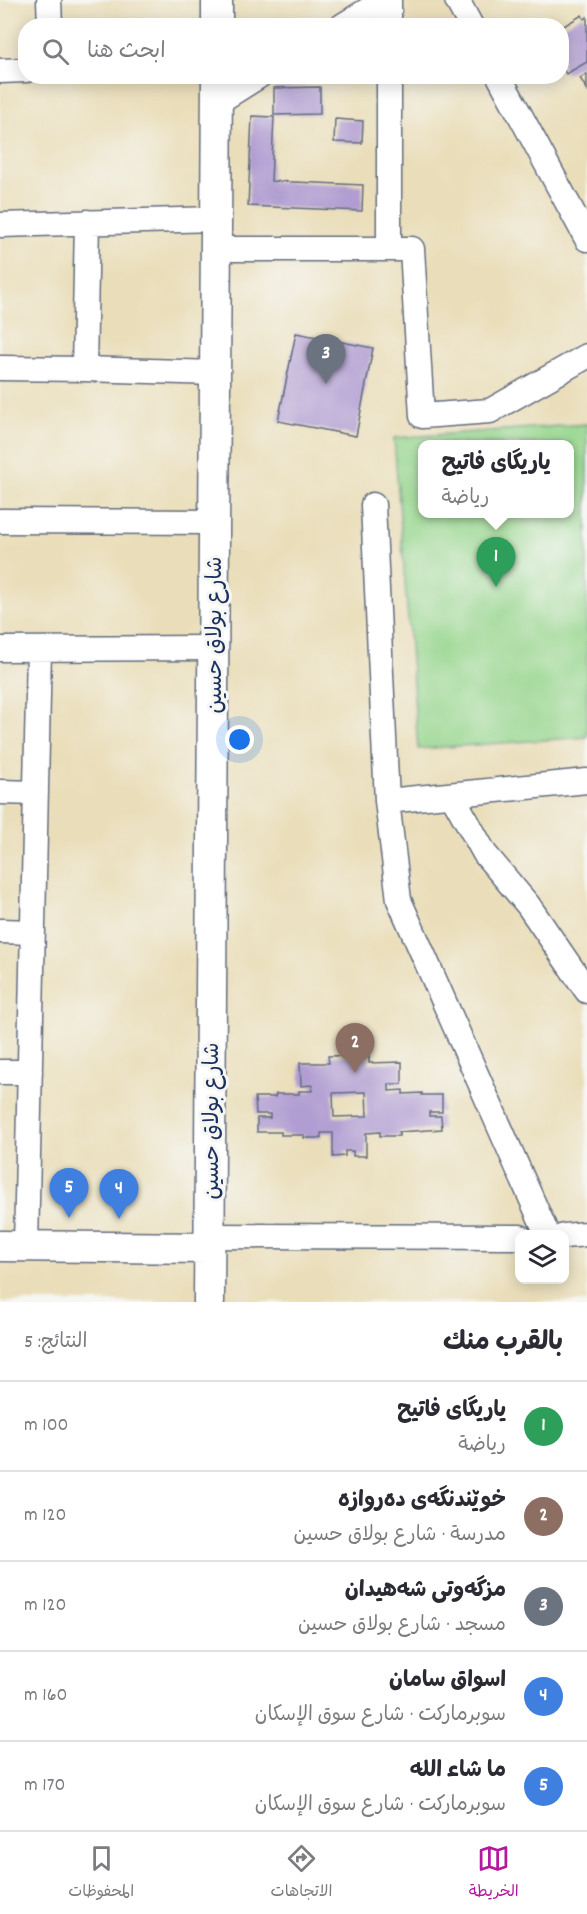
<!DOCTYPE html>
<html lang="ar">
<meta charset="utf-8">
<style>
:root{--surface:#fff;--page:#f7f7f7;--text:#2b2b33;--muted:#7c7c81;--line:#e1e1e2;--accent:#b5179e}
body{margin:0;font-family:Dekko,"Playpen Sans Arabic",sans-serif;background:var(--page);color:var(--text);direction:rtl}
.controls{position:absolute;right:18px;bottom:18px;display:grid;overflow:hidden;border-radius:12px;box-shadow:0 3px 15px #0003}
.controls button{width:54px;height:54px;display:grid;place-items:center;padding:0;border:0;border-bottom:2px solid var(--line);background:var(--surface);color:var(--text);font:30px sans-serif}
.you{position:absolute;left:240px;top:740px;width:21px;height:21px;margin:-15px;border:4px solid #fff;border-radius:50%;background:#1a73e8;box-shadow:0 0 0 9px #1a73e833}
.badge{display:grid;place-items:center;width:39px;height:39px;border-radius:50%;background:var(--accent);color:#fff;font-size:20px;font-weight:700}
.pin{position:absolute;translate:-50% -50px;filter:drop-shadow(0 2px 3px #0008)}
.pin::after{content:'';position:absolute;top:32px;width:21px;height:18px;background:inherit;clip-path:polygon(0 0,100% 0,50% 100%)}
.popup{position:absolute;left:418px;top:440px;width:156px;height:78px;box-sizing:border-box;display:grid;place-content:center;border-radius:12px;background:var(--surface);filter:drop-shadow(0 2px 4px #0005);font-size:20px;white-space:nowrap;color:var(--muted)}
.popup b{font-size:22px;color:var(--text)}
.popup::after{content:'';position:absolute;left:50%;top:100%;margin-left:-12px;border:12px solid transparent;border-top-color:var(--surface)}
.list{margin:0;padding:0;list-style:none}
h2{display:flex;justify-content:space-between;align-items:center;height:78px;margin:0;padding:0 24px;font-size:26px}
h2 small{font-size:20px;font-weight:400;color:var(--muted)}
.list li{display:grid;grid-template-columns:39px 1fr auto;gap:18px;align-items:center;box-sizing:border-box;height:90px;padding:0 24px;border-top:2px solid var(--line)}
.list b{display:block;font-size:22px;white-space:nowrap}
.list p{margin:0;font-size:20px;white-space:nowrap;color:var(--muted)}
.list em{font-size:20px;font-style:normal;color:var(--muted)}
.icon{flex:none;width:33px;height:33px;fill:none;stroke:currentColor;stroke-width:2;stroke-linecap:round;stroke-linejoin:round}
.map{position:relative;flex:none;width:587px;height:1302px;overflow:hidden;direction:ltr}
.search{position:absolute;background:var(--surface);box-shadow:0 3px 15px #0003;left:18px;right:18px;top:18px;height:66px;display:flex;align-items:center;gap:15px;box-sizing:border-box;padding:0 21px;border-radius:24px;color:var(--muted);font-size:22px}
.sheet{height:528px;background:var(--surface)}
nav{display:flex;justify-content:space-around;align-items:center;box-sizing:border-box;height:84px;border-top:2px solid var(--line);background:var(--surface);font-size:16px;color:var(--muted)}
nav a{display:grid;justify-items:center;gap:3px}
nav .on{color:var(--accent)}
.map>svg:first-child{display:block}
.park{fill:#96d68d;stroke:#588276;stroke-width:1.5;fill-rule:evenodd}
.building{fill:#b19dd2;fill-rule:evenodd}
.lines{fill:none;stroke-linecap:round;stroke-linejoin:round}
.minor-casing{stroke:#636c7e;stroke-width:27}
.tertiary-casing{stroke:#636c7e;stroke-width:33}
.minor{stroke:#fff;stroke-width:24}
.tertiary{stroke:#fff;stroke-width:30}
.labels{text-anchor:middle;stroke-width:6;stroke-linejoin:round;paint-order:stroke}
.street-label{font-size:22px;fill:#1b2f5e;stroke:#f6f6f2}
</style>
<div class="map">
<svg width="587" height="1302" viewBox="0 0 587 1302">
<rect width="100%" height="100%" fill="#f6f6f2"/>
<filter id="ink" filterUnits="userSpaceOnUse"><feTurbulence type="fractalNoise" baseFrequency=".0167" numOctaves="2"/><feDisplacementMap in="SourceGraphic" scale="12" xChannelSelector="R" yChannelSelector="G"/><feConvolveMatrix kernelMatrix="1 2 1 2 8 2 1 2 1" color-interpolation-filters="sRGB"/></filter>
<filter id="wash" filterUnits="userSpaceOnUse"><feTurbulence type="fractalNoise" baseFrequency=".008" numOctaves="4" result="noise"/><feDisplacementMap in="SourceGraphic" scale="24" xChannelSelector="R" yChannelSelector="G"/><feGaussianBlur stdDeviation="1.35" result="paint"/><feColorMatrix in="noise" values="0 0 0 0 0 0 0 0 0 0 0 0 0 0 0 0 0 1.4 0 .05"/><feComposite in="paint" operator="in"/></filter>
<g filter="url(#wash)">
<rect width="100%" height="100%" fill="#eadeba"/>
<path class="park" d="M 587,424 L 587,737 L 418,749 L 394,438 ZM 422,444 L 570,444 L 570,514 L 422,514 Z"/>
<g id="blocks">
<path class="building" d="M 582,15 L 584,19 L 587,17 L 587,62 L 566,74 L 562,67 L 562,27 Z
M 587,74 L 587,90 L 580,78 Z
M 320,87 L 320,114 L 274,115 L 274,88 Z
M 252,116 L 274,117 L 271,181 L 363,185 L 362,211 L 248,206 Z
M 335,119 L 363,121 L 362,143 L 334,142 Z
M 296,333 L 373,348 L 356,436 L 278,421 Z
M 369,1055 L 369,1063 L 402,1062 L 402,1084 L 389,1084 L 389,1091 L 403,1090 L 403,1094 L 422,1093 L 422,1095 L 442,1095 L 442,1112 L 429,1112 L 429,1116 L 441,1116 L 442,1129 L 399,1132 L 399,1136 L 380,1136 L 380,1132 L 366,1133 L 366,1156 L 353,1156 L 353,1151 L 345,1151 L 345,1156 L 333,1157 L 333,1133 L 321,1133 L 321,1138 L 304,1138 L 304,1135 L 281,1135 L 281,1132 L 257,1132 L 257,1118 L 270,1118 L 270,1114 L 256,1114 L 255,1097 L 275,1097 L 276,1094 L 299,1094 L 299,1091 L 312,1091 L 312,1085 L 301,1086 L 300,1063 L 329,1063 L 328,1056 ZM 366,1092 L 367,1116 L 334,1117 L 333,1093 Z"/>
</g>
</g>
<g filter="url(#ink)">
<use href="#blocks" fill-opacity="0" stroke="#636c7e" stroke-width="1.5"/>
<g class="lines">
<defs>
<path id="minor" d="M 49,0 L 50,26
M 389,0 L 389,26
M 457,0 L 471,26
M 342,26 L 384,0
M 0,71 L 26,70
M 389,76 L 389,249
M 499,76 L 587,239
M 216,103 L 259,76
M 0,225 L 216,219
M 215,249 L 412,249 L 422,416 L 490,411 L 587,356
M 0,368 L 84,369 L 215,373
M 84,369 L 87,222
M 373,505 L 387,801 L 399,900 L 547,1234
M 0,521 L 213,522
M 0,649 L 213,648
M 0,792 L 36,793
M 452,795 L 485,854 L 528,905 L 587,991
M 387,801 L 587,781
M 0,931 L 33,932
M 0,1072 L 30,1072
M 209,1236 L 520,1237
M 564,1236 L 587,1234
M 26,1246 L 39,649"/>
<path id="tertiary" d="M 217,26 L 217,0
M 0,1246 L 209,1248
M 209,1302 L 217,76"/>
</defs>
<use href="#minor" class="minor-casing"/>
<use href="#tertiary" class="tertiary-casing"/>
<use href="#minor" class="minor"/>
<use href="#tertiary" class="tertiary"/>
</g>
</g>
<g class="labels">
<g class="street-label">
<text transform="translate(213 635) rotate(-90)" y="8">شارع بولاق حسين</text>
<text transform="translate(210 1121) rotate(-90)" y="8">شارع بولاق حسين</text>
</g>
</g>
</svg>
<div class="controls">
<button><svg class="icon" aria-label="layers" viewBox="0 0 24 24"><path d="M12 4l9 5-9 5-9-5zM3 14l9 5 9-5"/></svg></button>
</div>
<div class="you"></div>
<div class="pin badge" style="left:496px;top:587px;background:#2e9e5b">1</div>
<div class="popup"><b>یاریگای فاتیح</b>رياضة</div>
<div class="pin badge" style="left:355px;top:1073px;background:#8d6e63">2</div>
<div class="pin badge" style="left:326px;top:384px;background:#6b7280">3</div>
<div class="pin badge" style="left:119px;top:1219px;background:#3f7fe0">4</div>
<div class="pin badge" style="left:69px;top:1218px;background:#3f7fe0">5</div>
<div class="search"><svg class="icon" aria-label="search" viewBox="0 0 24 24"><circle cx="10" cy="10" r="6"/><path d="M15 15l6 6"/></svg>ابحث هنا</div>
</div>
<section class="sheet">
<h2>بالقرب منك<small>النتائج: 5</small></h2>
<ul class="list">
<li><span class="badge" style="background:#2e9e5b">1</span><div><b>یاریگای فاتیح</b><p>رياضة</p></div><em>100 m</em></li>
<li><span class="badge" style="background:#8d6e63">2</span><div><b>خوێندنگەی دەروازە</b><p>مدرسة · شارع بولاق حسين</p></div><em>120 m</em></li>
<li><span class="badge" style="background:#6b7280">3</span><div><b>مزگەوتی شەهیدان</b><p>مسجد · شارع بولاق حسين</p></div><em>120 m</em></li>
<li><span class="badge" style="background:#3f7fe0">4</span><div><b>اسواق سامان</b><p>سوبرماركت · شارع سوق الإسكان</p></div><em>160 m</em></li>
<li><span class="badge" style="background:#3f7fe0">5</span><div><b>ما شاء الله</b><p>سوبرماركت · شارع سوق الإسكان</p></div><em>170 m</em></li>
</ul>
</section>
<nav>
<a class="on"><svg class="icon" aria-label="map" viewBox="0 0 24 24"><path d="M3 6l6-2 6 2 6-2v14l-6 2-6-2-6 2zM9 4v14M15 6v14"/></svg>الخريطة</a>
<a><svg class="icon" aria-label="directions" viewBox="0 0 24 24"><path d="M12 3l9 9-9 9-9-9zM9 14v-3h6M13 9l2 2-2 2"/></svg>الاتجاهات</a>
<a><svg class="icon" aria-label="saved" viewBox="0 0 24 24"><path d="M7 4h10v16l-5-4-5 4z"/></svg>المحفوظات</a>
</nav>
